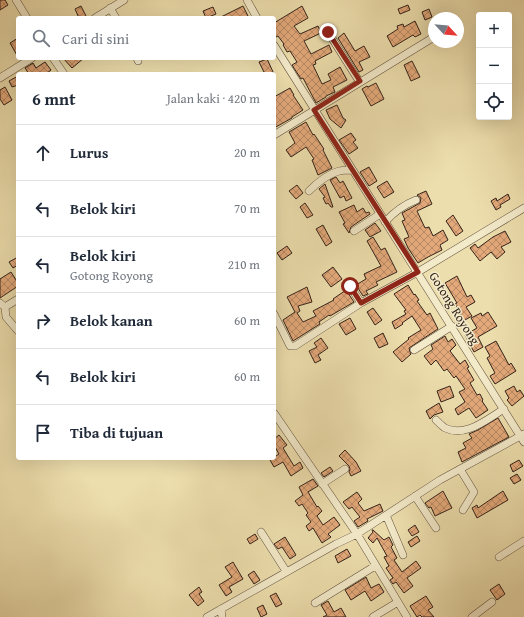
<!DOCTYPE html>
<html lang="id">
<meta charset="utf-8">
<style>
:root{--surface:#fff;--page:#f2f2f3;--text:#1f2937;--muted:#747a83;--line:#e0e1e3}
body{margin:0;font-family:"Gentium Book Plus",serif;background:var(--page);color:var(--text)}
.controls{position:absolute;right:12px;top:12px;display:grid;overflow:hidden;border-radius:4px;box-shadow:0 4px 16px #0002}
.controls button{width:36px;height:36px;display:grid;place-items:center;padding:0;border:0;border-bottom:1px solid var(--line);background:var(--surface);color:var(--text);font:20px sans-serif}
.compass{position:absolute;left:428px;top:12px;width:36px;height:36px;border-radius:50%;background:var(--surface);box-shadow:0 4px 16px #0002;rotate:116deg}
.stop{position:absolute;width:12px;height:12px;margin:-9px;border:3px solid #8f2418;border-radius:50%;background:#fff}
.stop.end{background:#8f2418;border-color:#fff;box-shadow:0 1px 4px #0008}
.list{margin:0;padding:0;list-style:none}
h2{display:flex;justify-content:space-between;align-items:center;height:52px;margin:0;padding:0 16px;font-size:17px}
h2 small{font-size:13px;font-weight:400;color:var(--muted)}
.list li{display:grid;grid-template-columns:26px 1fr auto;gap:12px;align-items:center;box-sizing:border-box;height:56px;padding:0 16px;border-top:1px solid var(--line)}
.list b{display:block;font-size:15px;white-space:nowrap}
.list p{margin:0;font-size:13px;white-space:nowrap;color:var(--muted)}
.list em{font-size:13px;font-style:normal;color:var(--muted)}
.icon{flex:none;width:22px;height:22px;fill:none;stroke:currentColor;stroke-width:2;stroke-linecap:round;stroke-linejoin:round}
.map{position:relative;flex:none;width:524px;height:617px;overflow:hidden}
.search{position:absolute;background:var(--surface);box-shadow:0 4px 16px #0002;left:16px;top:16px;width:260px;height:44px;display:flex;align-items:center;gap:10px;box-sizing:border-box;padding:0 14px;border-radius:4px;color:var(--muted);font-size:15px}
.panel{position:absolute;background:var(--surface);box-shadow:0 4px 16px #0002;left:16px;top:72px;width:260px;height:388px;border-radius:4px}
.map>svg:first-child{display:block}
.building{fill:url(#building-cross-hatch);stroke:#33231a}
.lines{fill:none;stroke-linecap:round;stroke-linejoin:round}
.minor-casing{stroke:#62523f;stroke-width:8}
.minor{stroke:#f3eaca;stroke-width:7}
.route{stroke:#8f2418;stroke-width:5}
.labels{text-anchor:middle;stroke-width:3;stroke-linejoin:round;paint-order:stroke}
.street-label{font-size:13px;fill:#33231a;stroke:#f3eaca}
</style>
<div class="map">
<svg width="524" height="617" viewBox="0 0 524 617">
<defs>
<pattern id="building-cross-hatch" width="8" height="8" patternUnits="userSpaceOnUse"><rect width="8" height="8" fill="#e3a97a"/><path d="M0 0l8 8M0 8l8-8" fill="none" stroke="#b98963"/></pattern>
</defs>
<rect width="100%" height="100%" fill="#eddead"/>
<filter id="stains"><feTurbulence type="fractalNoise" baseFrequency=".005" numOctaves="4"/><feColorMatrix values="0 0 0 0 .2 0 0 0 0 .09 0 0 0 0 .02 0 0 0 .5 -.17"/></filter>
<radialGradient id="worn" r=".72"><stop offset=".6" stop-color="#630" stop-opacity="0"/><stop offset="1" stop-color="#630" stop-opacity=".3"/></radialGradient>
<path class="building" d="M 0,0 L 5,0 L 8,5 L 0,10 Z
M 408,5 L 410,10 L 400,14 L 398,9 Z
M 81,6 L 87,18 L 79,18 L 75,9 Z
M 243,6 L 249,18 L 219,18 Z
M 302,6 L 308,18 L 294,26 L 300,34 L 318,26 L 321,33 L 304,41 L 311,54 L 329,45 L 332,52 L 315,61 L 316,64 L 313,65 L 322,84 L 331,80 L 328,74 L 340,67 L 347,80 L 333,87 L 335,92 L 326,96 L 326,97 L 316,103 L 303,78 L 301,79 L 292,65 L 297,62 L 290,51 L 287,52 L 283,45 L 284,44 L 278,36 L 276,37 L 274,35 L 274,23 Z
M 213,7 L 216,14 L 206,18 L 203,11 Z
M 429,9 L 432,17 L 425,20 L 422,12 Z
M 415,21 L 421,34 L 415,37 L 413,35 L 393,47 L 387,36 L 398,29 L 397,26 L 403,24 L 404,27 Z
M 344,33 L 355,51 L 364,46 L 370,57 L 359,62 L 363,70 L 359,72 L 338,38 Z
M 18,38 L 18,57 L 10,43 Z
M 63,58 L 84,58 L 72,68 Z
M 267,59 L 274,74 L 265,74 L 259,62 Z
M 412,61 L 420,77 L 411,81 L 404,65 Z
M 45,62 L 51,70 L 46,74 L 29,74 L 25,68 L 33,63 L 36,68 Z
M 18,76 L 18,85 L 12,87 L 9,81 Z
M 376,83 L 384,99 L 371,106 L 362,89 L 367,86 L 368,87 Z
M 5,87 L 12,100 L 4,105 L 0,99 L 0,90 Z
M 290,88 L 294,95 L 293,95 L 303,110 L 292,117 L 292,118 L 274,128 L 274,97 Z
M 337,105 L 343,118 L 346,120 L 341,128 L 330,119 L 326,110 Z
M 306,122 L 313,135 L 314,134 L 324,149 L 323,150 L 332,168 L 318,175 L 312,160 L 314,159 L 306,147 L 291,157 L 286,150 L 295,143 L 289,132 Z
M 351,133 L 356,140 L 353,142 L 358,148 L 349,154 L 339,140 Z
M 369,167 L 377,181 L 369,186 L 360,172 Z
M 336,177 L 340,183 L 343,181 L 352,198 L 346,201 L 344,196 L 340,198 L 330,180 Z
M 387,181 L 394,192 L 384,198 L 377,187 Z
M 325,184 L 333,207 L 331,207 L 328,203 L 326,204 L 323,198 L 325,197 L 319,189 Z
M 297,185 L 303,193 L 296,199 L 289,191 Z
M 426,191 L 432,204 L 417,211 L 425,228 L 429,227 L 433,236 L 443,230 L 448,240 L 440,245 L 442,250 L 428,257 L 418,263 L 408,248 L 404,239 L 409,237 L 402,221 L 405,220 L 402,213 L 420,203 L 421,198 L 417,195 Z
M 508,194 L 510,199 L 500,205 L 501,207 L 496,210 L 491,201 L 496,198 L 497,201 Z
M 305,203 L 313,215 L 307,218 L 300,207 Z
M 354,205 L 357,212 L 363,208 L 366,213 L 369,212 L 370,214 L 351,227 L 349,233 L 343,224 L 345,223 L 339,212 Z
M 453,215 L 463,231 L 456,236 L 446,221 Z
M 375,223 L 381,231 L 370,237 L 365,230 Z
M 323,225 L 332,242 L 326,246 L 316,229 Z
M 505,231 L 511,242 L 501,247 L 505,252 L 497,259 L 491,252 L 480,261 L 470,248 L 475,244 L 478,248 L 493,237 Z
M 373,237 L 381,250 L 385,248 L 397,272 L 376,282 L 378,285 L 366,291 L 368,294 L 363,296 L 356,285 L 366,279 L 364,274 L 381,266 L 367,241 Z
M 287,246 L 292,253 L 282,260 L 277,253 Z
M 18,257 L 18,265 L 13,268 L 9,262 Z
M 333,267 L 342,279 L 331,287 L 322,275 Z
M 11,272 L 18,283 L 18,286 L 0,298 L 0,279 Z
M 457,276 L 467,297 L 471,295 L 475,302 L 466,307 L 472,316 L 458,324 L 455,318 L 461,314 L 455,304 L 457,303 L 445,283 Z
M 408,285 L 414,295 L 415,294 L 419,300 L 417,301 L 427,315 L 430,313 L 438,329 L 409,348 L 410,352 L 411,354 L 402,362 L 393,352 L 409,339 L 408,338 L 421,330 L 412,316 L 402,323 L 403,324 L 395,329 L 392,322 L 406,314 L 404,311 L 406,310 L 394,294 Z
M 307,287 L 312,302 L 298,306 L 300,311 L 297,313 L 303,322 L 316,316 L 313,311 L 334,300 L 333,299 L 346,290 L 354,302 L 330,316 L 329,315 L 319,322 L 320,324 L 293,341 L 283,320 L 295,312 L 287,297 Z
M 373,308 L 382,320 L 375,325 L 367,312 Z
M 488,312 L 497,326 L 478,337 L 483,347 L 474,352 L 465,335 L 477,328 L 471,318 L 481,313 L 482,316 Z
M 350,318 L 356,329 L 346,335 L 339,324 Z
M 383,333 L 388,344 L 379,348 L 374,338 Z
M 445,336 L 448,342 L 452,339 L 456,345 L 450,351 L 460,364 L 465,360 L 469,367 L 467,368 L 474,380 L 470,383 L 477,395 L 480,394 L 483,400 L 482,401 L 488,410 L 476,418 L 469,408 L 458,415 L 455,409 L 465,402 L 459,392 L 465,389 L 456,376 L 454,378 L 447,369 L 444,371 L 436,360 L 431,365 L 424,356 L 433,349 L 431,345 Z
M 321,338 L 328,348 L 318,355 L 321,360 L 315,363 L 309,351 L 317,347 L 314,343 Z
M 496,341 L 509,365 L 511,363 L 516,371 L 495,384 L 490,376 L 495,373 L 487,358 L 490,356 L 485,347 Z
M 450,386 L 454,397 L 441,402 L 437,391 Z
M 514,386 L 517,392 L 520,390 L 524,396 L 512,406 L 507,400 L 509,398 L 505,391 Z
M 439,403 L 443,412 L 434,415 L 430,419 L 426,411 Z
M 498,418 L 509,437 L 462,462 L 458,452 L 466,448 L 463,443 L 472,438 L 469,434 L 478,430 Z
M 279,435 L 287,445 L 283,448 L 294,466 L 300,462 L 303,468 L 291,476 L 283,462 L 274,467 L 270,460 L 279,454 L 274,445 L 274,439 Z
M 345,450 L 356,462 L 361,471 L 351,476 L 349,472 L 350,469 L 349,466 L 339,456 Z
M 519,460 L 523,466 L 513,472 L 510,465 Z
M 330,467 L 333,471 L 324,477 L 321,473 Z
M 517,474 L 521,480 L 514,484 L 510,478 Z
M 313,479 L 318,486 L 308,492 L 317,507 L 318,506 L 322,511 L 317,516 L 323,525 L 334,517 L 340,525 L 328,534 L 331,537 L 322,543 L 313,528 L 309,531 L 306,526 L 311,522 L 306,515 L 308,513 L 302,504 L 299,506 L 295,501 L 303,495 L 299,487 Z
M 443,491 L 452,508 L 435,516 L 431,507 L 429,508 L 425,503 Z
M 503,491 L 508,500 L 477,518 L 472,508 L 477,505 L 478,508 Z
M 357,492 L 362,499 L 358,503 L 364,511 L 380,504 L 383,511 L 367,519 L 368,521 L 358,527 L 354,521 L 360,517 L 352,507 L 349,509 L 343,502 Z
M 415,525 L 419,532 L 412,536 L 408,530 Z
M 372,530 L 373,530 L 384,540 L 389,537 L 393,545 L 391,547 L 397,558 L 394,560 L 402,572 L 416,561 L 421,568 L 407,578 L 413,586 L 404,593 L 396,582 L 393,584 L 390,580 L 393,578 L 386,568 L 389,566 L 384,557 L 387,556 L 377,538 L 373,543 L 368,538 L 373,532 Z
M 255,534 L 258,539 L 250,544 L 247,539 Z
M 417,536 L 420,541 L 411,547 L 408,542 Z
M 285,537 L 296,555 L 290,559 L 282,547 L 278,549 L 274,544 Z
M 347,549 L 351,556 L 338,563 L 335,556 Z
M 233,562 L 243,579 L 229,587 L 232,592 L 226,596 L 219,585 L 232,577 L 225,567 Z
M 254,571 L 260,580 L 254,584 L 248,575 Z
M 366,577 L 371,588 L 379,584 L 384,592 L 371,601 L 365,591 L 351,600 L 345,590 Z
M 499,584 L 505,594 L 497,600 L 490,590 Z
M 199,587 L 202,592 L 199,594 L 204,601 L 198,606 L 189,595 Z
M 276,593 L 282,604 L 276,607 L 270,596 Z
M 426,596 L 433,607 L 428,610 L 434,617 L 422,617 L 420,615 L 417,617 L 410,606 Z
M 328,601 L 334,612 L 341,608 L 346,617 L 323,617 L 327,615 L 321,605 Z
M 263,605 L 267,614 L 261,617 L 257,608 Z"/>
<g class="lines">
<defs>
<path id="minor" d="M 16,0 L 27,18
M 247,0 L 257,18
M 110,8 L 116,18
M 95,18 L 124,0
M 328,32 L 359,81
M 274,45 L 524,442
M 53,58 L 64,74
M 137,58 L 138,61
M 0,78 L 32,58
M 274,135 L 434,37
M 309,191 C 317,183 328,174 339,171 C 343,170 348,170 352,170
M 385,222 C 394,212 403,205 416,200
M 354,231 L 380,214
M 350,286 L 361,303
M 0,303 L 5,307 L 18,299
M 5,307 L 6,317 L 18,331
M 274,314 L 290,346 L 295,346 L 361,303 L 418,272 L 524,208
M 414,350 L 452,326
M 274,413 L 357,534 L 407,617
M 436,420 C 439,423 442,426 445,428 C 466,438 487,419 504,409
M 460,469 L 474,492 L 463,510
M 322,484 L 345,469
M 415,496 L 436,528
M 386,515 L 403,555
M 261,532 L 286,571
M 499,557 L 524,541
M 315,603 L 375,566
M 221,609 L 222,617
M 207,617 L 336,544 L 357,534 L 440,480 L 524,434
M 373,617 L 398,602
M 472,617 L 492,602"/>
</defs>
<use href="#minor" class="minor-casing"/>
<use href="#minor" class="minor"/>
</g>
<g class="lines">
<path class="route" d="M 328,32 L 360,81 L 314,110 L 418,272 L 361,303 L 350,286"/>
</g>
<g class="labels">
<g class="street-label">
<text transform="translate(455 308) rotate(58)" y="5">Gotong Royong</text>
</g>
</g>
<rect width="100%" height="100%" filter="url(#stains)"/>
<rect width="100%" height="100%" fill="url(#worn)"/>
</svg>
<div class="controls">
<button>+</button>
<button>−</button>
<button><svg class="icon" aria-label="locate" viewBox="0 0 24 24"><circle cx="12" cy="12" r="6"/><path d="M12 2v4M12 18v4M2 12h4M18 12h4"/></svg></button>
</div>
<svg class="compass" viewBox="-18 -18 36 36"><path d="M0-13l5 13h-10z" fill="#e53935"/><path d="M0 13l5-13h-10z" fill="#747a83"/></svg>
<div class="stop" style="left:350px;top:286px"></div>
<div class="stop end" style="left:328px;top:32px"></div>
<div class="search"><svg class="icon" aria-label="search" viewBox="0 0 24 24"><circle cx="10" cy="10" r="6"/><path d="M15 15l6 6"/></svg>Cari di sini</div>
<section class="panel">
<h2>6 mnt<small>Jalan kaki · 420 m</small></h2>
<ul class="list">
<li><svg class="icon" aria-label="ahead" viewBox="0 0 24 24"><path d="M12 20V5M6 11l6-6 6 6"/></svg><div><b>Lurus</b></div><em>20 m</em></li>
<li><svg class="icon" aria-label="left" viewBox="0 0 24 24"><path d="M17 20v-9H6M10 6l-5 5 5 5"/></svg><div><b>Belok kiri</b></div><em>70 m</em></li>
<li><svg class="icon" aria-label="left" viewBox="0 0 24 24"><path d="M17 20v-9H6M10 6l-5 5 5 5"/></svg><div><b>Belok kiri</b><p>Gotong Royong</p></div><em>210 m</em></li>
<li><svg class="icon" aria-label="right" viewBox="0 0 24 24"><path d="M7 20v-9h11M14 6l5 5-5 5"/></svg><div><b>Belok kanan</b></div><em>60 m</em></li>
<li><svg class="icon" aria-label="left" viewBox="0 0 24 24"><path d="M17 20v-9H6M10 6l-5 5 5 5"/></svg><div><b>Belok kiri</b></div><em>60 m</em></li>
<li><svg class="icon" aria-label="arrive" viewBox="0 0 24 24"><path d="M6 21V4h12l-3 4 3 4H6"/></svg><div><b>Tiba di tujuan</b></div></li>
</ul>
</section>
</div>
